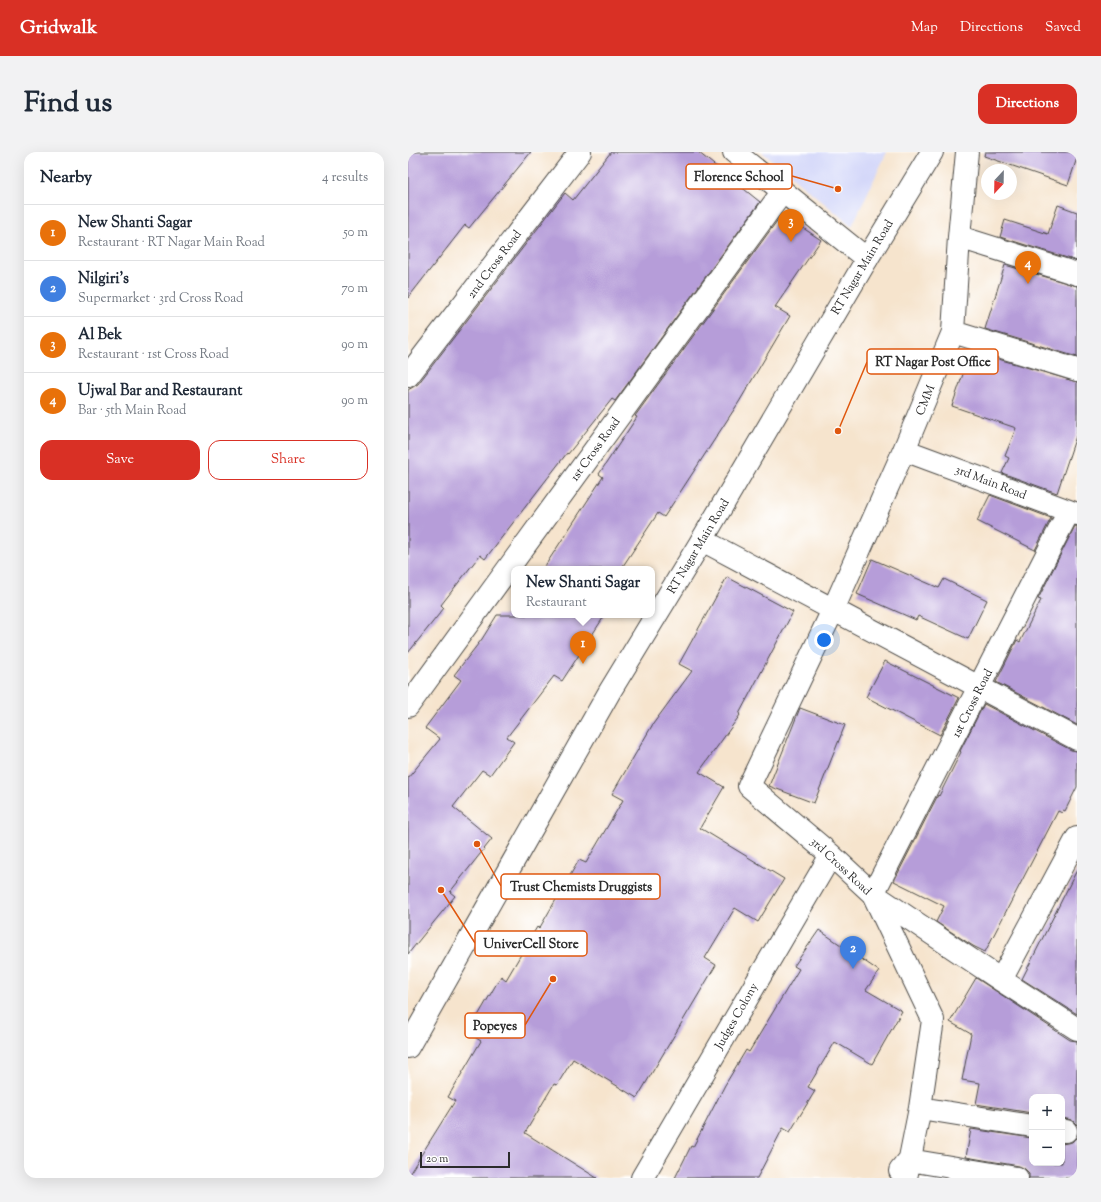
<!DOCTYPE html>
<meta charset="utf-8">
<style>
:root{--surface:#fff;--page:#f2f2f3;--text:#1f2937;--muted:#747a83;--line:#e0e1e3;--accent:#d93025}
body{margin:0;font-family:"Sorts Mill Goudy",serif;background:var(--page);color:var(--text)}
.controls{position:absolute;right:12px;bottom:12px;display:grid;overflow:hidden;border-radius:8px;box-shadow:0 4px 16px #0002}
.controls button{width:36px;height:36px;display:grid;place-items:center;padding:0;border:0;border-bottom:1px solid var(--line);background:var(--surface);color:var(--text);font:20px sans-serif}
.compass{position:absolute;left:573px;top:12px;width:36px;height:36px;border-radius:50%;background:var(--surface);box-shadow:0 4px 16px #0002;rotate:202deg}
.scale{position:absolute;left:12px;bottom:10px;width:90px;box-sizing:border-box;padding-left:4px;border:2px solid #2b2b2b;border-top:0;font-size:11px;line-height:14px;white-space:nowrap;color:#2b2b2b;-webkit-text-stroke:3px #fff;paint-order:stroke}
.you{position:absolute;left:416px;top:488px;width:14px;height:14px;margin:-10px;border:3px solid #fff;border-radius:50%;background:#1a73e8;box-shadow:0 0 0 6px #1a73e833}
.badge{display:grid;place-items:center;width:26px;height:26px;border-radius:50%;background:var(--accent);color:#fff;font-size:13px;font-weight:700}
.pin{position:absolute;translate:-50% -33px;filter:drop-shadow(0 1px 2px #0008)}
.pin::after{content:'';position:absolute;top:21px;width:14px;height:12px;background:inherit;clip-path:polygon(0 0,100% 0,50% 100%)}
.popup{position:absolute;left:103px;top:414px;width:144px;height:52px;box-sizing:border-box;display:grid;place-content:center;border-radius:8px;background:var(--surface);filter:drop-shadow(0 1px 3px #0005);font-size:13px;white-space:nowrap;color:var(--muted)}
.popup b{font-size:15px;color:var(--text)}
.popup::after{content:'';position:absolute;left:50%;top:100%;margin-left:-8px;border:8px solid transparent;border-top-color:var(--surface)}
.list{margin:0;padding:0;list-style:none}
h2{display:flex;justify-content:space-between;align-items:center;height:52px;margin:0;padding:0 16px;font-size:17px}
h2 small{font-size:13px;font-weight:400;color:var(--muted)}
.list li{display:grid;grid-template-columns:26px 1fr auto;gap:12px;align-items:center;box-sizing:border-box;height:56px;padding:0 16px;border-top:1px solid var(--line)}
.list b{display:block;font-size:15px;white-space:nowrap}
.list p{margin:0;font-size:13px;white-space:nowrap;color:var(--muted)}
.list em{font-size:13px;font-style:normal;color:var(--muted)}
.actions{display:flex;gap:8px;padding:12px 16px}
.actions a{flex:1;padding:9px 0;border:1px solid var(--accent);border-radius:12px;text-align:center;font-size:14px;color:var(--accent)}
.actions .main{background:var(--accent);color:#fff}
.map{position:relative;flex:none;width:669px;height:1026px;overflow:hidden;border-radius:12px}
header{display:flex;align-items:center;gap:24px;box-sizing:border-box;height:56px;padding:0 20px;background:var(--accent);color:#fff}
header strong{font-size:19px}
nav{display:flex;gap:22px;margin-inline-start:auto;font-size:14px}
.intro{display:flex;align-items:center;justify-content:space-between;box-sizing:border-box;height:96px;padding:0 24px}
h1{margin:0;font-size:28px}
.button{padding:10px 18px;border-radius:12px;background:var(--accent);color:#fff;font-size:14px;font-weight:700}
main{display:flex;gap:24px;padding:0 24px}
aside{flex:1;background:var(--surface);border-radius:12px;box-shadow:0 4px 16px #0002}
.map>svg:first-child{display:block}
.built{fill:#d4d8f9}
.building{fill:#b69dd9}
.lines{fill:none;stroke-linecap:round;stroke-linejoin:round}
.minor-casing{stroke:#494743;stroke-width:24}
.tertiary-casing{stroke:#494743;stroke-width:24}
.minor{stroke:#fff;stroke-width:22}
.tertiary{stroke:#fff;stroke-width:22}
.labels{text-anchor:middle;stroke-width:3.5;stroke-linejoin:round;paint-order:stroke}
.street-label{font-size:12px;fill:#2b2b2b;stroke:#fff}
.leader{fill:none;stroke:#df570e;stroke-width:1.5}
.callout-dot{fill:#df570e;stroke:#fff;stroke-width:1.5}
.callout{fill:#fff;stroke:#df570e;stroke-width:1.5}
.callout-label{font-size:13px;text-anchor:middle;font-weight:bold;fill:#2b2b2b}
</style>
<header>
<strong>Gridwalk</strong>
<nav><a>Map</a><a>Directions</a><a>Saved</a></nav>
</header>
<div class="intro"><h1>Find us</h1><a class="button">Directions</a></div>
<main>
<aside>
<h2>Nearby<small>4 results</small></h2>
<ul class="list">
<li><span class="badge" style="background:#e8710a">1</span><div><b>New Shanti Sagar</b><p>Restaurant · RT Nagar Main Road</p></div><em>50 m</em></li>
<li><span class="badge" style="background:#3f7fe0">2</span><div><b>Nilgiri's</b><p>Supermarket · 3rd Cross Road</p></div><em>70 m</em></li>
<li><span class="badge" style="background:#e8710a">3</span><div><b>Al Bek</b><p>Restaurant · 1st Cross Road</p></div><em>90 m</em></li>
<li><span class="badge" style="background:#e8710a">4</span><div><b>Ujwal Bar and Restaurant</b><p>Bar · 5th Main Road</p></div><em>90 m</em></li>
</ul>
<div class="actions"><a class="main">Save</a><a>Share</a></div>
</aside>
<div class="map">
<svg width="669" height="1026" viewBox="0 0 669 1026">
<rect width="100%" height="100%" fill="#fff"/>
<filter id="ink" filterUnits="userSpaceOnUse"><feTurbulence type="fractalNoise" baseFrequency=".025" numOctaves="2"/><feDisplacementMap in="SourceGraphic" scale="8" xChannelSelector="R" yChannelSelector="G"/><feConvolveMatrix kernelMatrix="1 2 1 2 8 2 1 2 1" color-interpolation-filters="sRGB"/></filter>
<filter id="wash" filterUnits="userSpaceOnUse"><feTurbulence type="fractalNoise" baseFrequency=".012" numOctaves="4" result="noise"/><feDisplacementMap in="SourceGraphic" scale="16" xChannelSelector="R" yChannelSelector="G"/><feGaussianBlur stdDeviation="0.9" result="paint"/><feColorMatrix in="noise" values="0 0 0 0 0 0 0 0 0 0 0 0 0 0 0 0 0 1.4 0 .05"/><feComposite in="paint" operator="in"/></filter>
<g filter="url(#wash)">
<rect width="100%" height="100%" fill="#f6e4cd"/>
<path class="built" d="M 354,0 L 479,0 L 444,74 Z"/>
<g id="blocks">
<path class="building" d="M 0,0 L 123,0 L 61,76 L 57,73 L 0,146 Z
M 203,0 L 290,0 L 352,50 L 207,249 L 204,247 L 160,302 L 159,301 L 77,407 L 72,403 L 33,453 L 36,456 L 0,501 L 0,238 L 10,232 L 157,41 L 165,48 Z
M 577,0 L 669,0 L 669,6 L 660,33 L 576,4 Z
M 650,53 L 669,60 L 669,109 L 592,85 L 597,68 L 640,82 Z
M 374,62 L 413,88 L 367,155 L 382,164 L 331,250 L 256,365 L 250,361 L 213,417 L 135,417 L 195,325 L 191,322 L 229,265 L 227,264 Z
M 597,113 L 669,134 L 669,205 L 577,177 Z
M 563,199 L 669,230 L 669,281 L 649,341 L 594,321 L 601,306 L 597,304 L 608,276 L 544,254 Z
M 582,343 L 643,366 L 627,398 L 569,369 Z
M 667,374 L 669,374 L 669,573 L 588,530 L 609,488 L 612,490 L 633,448 L 630,447 Z
M 464,407 L 531,436 L 536,427 L 579,448 L 560,487 L 510,464 L 508,468 L 449,442 Z
M 319,425 L 385,460 L 331,562 L 332,563 L 291,620 L 316,635 L 292,676 L 376,727 L 350,770 L 327,756 L 297,806 L 308,813 L 229,946 L 165,907 L 149,933 L 146,932 L 117,981 L 189,1026 L 0,1026 L 0,1024 L 47,949 L 40,945 L 73,889 L 60,881 L 93,824 L 98,828 L 129,775 L 131,777 L 171,708 L 178,711 L 215,648 L 204,642 L 245,572 L 284,519 L 271,512 Z
M 89,463 L 197,463 L 154,529 L 146,524 L 99,585 L 106,590 L 82,623 L 74,618 L 45,655 L 84,687 L 42,740 L 47,744 L 0,802 L 0,626 L 32,587 L 17,576 L 53,528 L 46,523 L 74,487 Z
M 477,509 L 551,546 L 532,583 L 458,545 Z
M 576,552 L 663,598 L 669,599 L 669,635 L 657,659 L 655,658 L 654,661 L 650,659 L 577,800 L 565,794 L 528,770 L 536,754 L 486,729 L 530,643 L 531,644 L 553,600 L 552,599 Z
M 392,556 L 437,573 L 406,651 L 361,634 Z
M 669,718 L 669,862 L 614,827 Z
M 411,778 L 471,819 L 458,838 L 494,859 L 464,912 L 427,890 L 400,935 L 407,939 L 382,980 L 375,976 L 349,1026 L 267,1026 L 283,994 L 285,995 L 317,933 L 338,898 L 341,900 L 391,817 L 386,814 Z
M 568,826 L 662,888 L 669,889 L 669,973 L 664,968 L 654,966 L 654,945 L 624,945 L 624,961 L 568,952 L 572,931 L 554,928 L 563,882 L 542,870 Z
M 563,977 L 624,986 L 624,1011 L 654,1011 L 654,992 L 664,990 L 669,985 L 669,1026 L 621,1026 L 621,1021 L 617,1017 L 611,1014 L 558,1005 Z"/>
</g>
</g>
<g filter="url(#ink)">
<use href="#blocks" fill-opacity="0" stroke="#494743" stroke-width="1"/>
<g class="lines">
<defs>
<path id="minor" d="M 326,0 L 459,107
M 551,85 L 669,122
M 545,180 L 669,218
M 0,224 L 172,0
M 496,298 L 669,362
M 294,388 L 669,587
M 0,554 L 375,39
M 465,742 L 661,359
M 465,742 L 593,828 L 669,877
M 593,828 L 669,686
M 512,956 L 624,974
M 654,979 L 658,979
M 492,1019 L 501,1008 L 609,1026
M 234,1026 L 423,703
M 498,1026 L 512,956 L 525,868 L 465,742 L 423,703 L 341,634 L 425,458 L 496,298 L 545,180 L 551,85 L 559,0"/>
<path id="tertiary" d="M 0,895 L 202,539 L 294,388 L 459,107 L 524,0"/>
</defs>
<use href="#minor" class="minor-casing"/>
<use href="#tertiary" class="tertiary-casing"/>
<use href="#minor" class="minor"/>
<use href="#tertiary" class="tertiary"/>
</g>
</g>
<g class="labels">
<g class="street-label">
<text transform="translate(86 112) rotate(-53)" y="4">2nd Cross Road</text>
<text transform="translate(454 115) rotate(-59)" y="4">RT Nagar Main Road</text>
<text transform="translate(517 248) rotate(-68)" y="4">CMM</text>
<text transform="translate(187 297) rotate(-54)" y="4">1st Cross Road</text>
<text transform="translate(583 330) rotate(21)" y="4">3rd Main Road</text>
<text transform="translate(290 394) rotate(-59)" y="4">RT Nagar Main Road</text>
<text transform="translate(564 551) rotate(-63)" y="4">1st Cross Road</text>
<text transform="translate(433 714) rotate(43)" y="4">3rd Cross Road</text>
<text transform="translate(328 864) rotate(-60)" y="4">Judges Colony</text>
</g>
</g>
<path class="leader" d="M430 37L384 24M430 279L459 210M69 692L93 734M33 738L67 791M145 827L117 873"/>
<g class="callout-dot">
<circle cx="430" cy="37" r="4"/>
<circle cx="430" cy="279" r="4"/>
<circle cx="69" cy="692" r="4"/>
<circle cx="33" cy="738" r="4"/>
<circle cx="145" cy="827" r="4"/>
</g>
<g class="callout">
<rect x="278" y="12" width="106" height="25" rx="4"/>
<rect x="459" y="197" width="131" height="25" rx="4"/>
<rect x="93" y="722" width="159" height="25" rx="4"/>
<rect x="67" y="779" width="112" height="25" rx="4"/>
<rect x="57" y="861" width="60" height="25" rx="4"/>
</g>
<g class="callout-label">
<text x="331" y="29">Florence School</text>
<text x="525" y="214">RT Nagar Post Office</text>
<text x="173" y="739">Trust Chemists Druggists</text>
<text x="123" y="796">UniverCell Store</text>
<text x="87" y="878">Popeyes</text>
</g>
</svg>
<div class="controls">
<button>+</button>
<button>−</button>
</div>
<svg class="compass" viewBox="-18 -18 36 36"><path d="M0-13l5 13h-10z" fill="#e53935"/><path d="M0 13l5-13h-10z" fill="#747a83"/></svg>
<div class="scale">20 m</div>
<div class="you"></div>
<div class="pin badge" style="left:175px;top:512px;background:#e8710a">1</div>
<div class="popup"><b>New Shanti Sagar</b>Restaurant</div>
<div class="pin badge" style="left:445px;top:817px;background:#3f7fe0">2</div>
<div class="pin badge" style="left:383px;top:90px;background:#e8710a">3</div>
<div class="pin badge" style="left:620px;top:132px;background:#e8710a">4</div>
</div>
</main>
